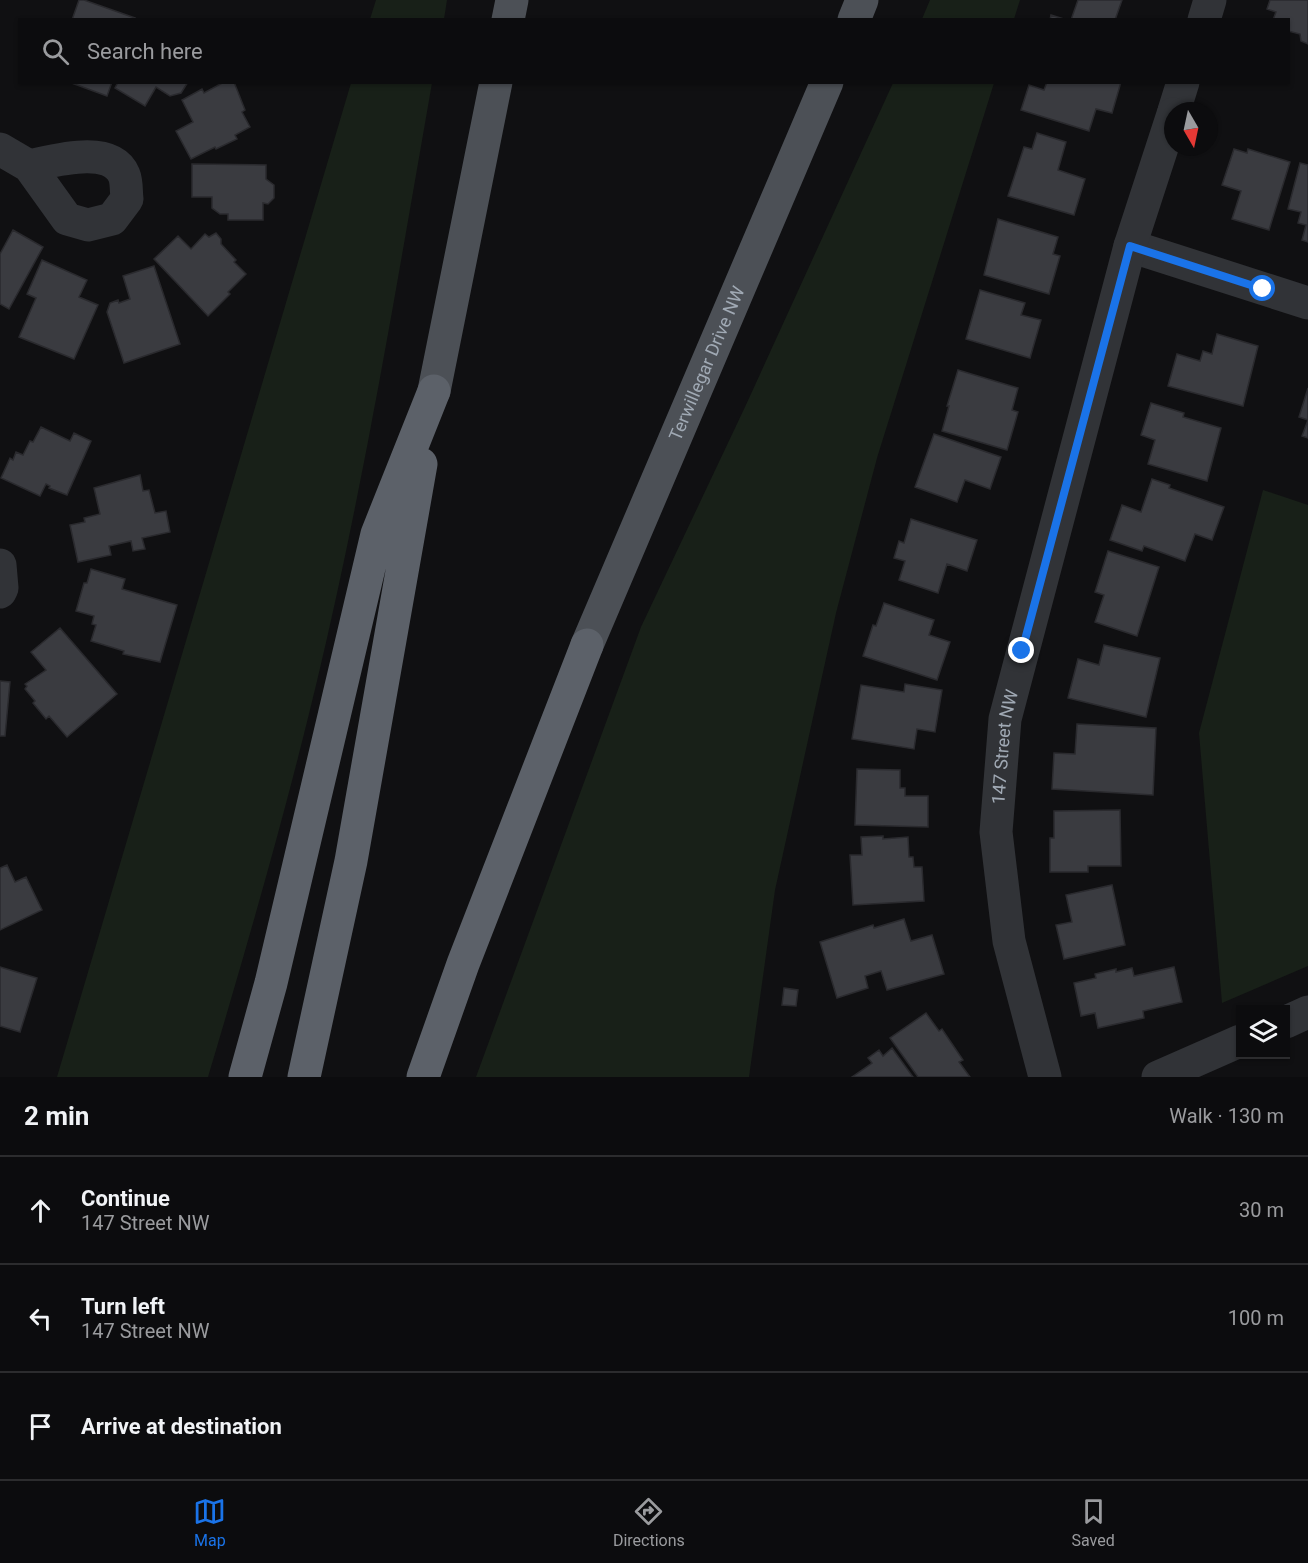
<!DOCTYPE html>
<meta charset="utf-8">
<style>
:root{--surface:#0c0c0e;--page:#151517;--text:#f1f3f6;--muted:#9a9b9e;--line:#2c2c2e;--accent:#1a73e8}
body{margin:0;font-family:Roboto,sans-serif;background:var(--page);color:var(--text)}
.controls{position:absolute;right:18px;bottom:18px;display:grid;overflow:hidden;border-radius:0px;box-shadow:0 2px 4px #0004}
.controls button{width:54px;height:54px;display:grid;place-items:center;padding:0;border:0;border-bottom:2px solid var(--line);background:var(--surface);color:var(--text);font:30px sans-serif}
.compass{position:absolute;left:1164px;top:102px;width:54px;height:54px;border-radius:50%;background:var(--surface);box-shadow:0 2px 4px #0004;rotate:171deg}
.stop{position:absolute;width:18px;height:18px;margin:-14px;border:4px solid #1a73e8;border-radius:50%;background:#fff}
.stop.end{background:#1a73e8;border-color:#fff;box-shadow:0 2px 6px #0008}
.list{margin:0;padding:0;list-style:none}
h2{display:flex;justify-content:space-between;align-items:center;height:78px;margin:0;padding:0 24px;font-size:26px}
h2 small{font-size:20px;font-weight:400;color:var(--muted)}
.list li{display:grid;grid-template-columns:39px 1fr auto;gap:18px;align-items:center;box-sizing:border-box;height:108px;padding:0 24px;border-top:2px solid var(--line)}
.list b{display:block;font-size:22px;white-space:nowrap}
.list p{margin:0;font-size:20px;white-space:nowrap;color:var(--muted)}
.list em{font-size:20px;font-style:normal;color:var(--muted)}
.icon{flex:none;width:33px;height:33px;fill:none;stroke:currentColor;stroke-width:2;stroke-linecap:round;stroke-linejoin:round}
.map{position:relative;flex:none;width:1308px;height:1077px;overflow:hidden}
.search{position:absolute;background:var(--surface);box-shadow:0 2px 4px #0004;left:18px;right:18px;top:18px;height:66px;display:flex;align-items:center;gap:15px;box-sizing:border-box;padding:0 21px;border-radius:0px;color:var(--muted);font-size:22px}
.sheet{height:402px;background:var(--surface)}
nav{display:flex;justify-content:space-around;align-items:center;box-sizing:border-box;height:84px;border-top:2px solid var(--line);background:var(--surface);font-size:16px;color:var(--muted)}
nav a{display:grid;justify-items:center;gap:3px}
nav .on{color:var(--accent)}
.map>svg:first-child{display:block}
.green{fill:#182018}
.building{fill:#3a3b40;stroke:#2a2a2e;stroke-width:1.5}
.lines{fill:none;stroke-linecap:round;stroke-linejoin:round}
.minor{stroke:#313337;stroke-width:33}
.major{stroke:#4c5056;stroke-width:33}
.highway{stroke:#5c6169;stroke-width:33}
.route{stroke:#1a73e8;stroke-width:8}
.labels{text-anchor:middle;stroke-width:6;stroke-linejoin:round;paint-order:stroke}
.street-label{font-size:18px;fill:#a0a9b4;stroke:#0b0b0d}
</style>
<div class="map">
<svg width="1308" height="1077" viewBox="0 0 1308 1077">
<rect width="100%" height="100%" fill="#101012"/>
<path class="green" d="M 376,0 L 447,0 L 444,19 L 370,19 Z
M 930,0 L 1020,0 L 1014,19 L 922,19 Z
M 351,83 L 432,83 C 397,283 364,484 317,681 C 285,815 247,946 208,1077 L 57,1077 Z
M 893,83 L 994,83 L 877,458 L 836,613 L 775,890 L 749,1077 L 476,1077 L 641,627 L 745,407 Z
M 1263,490 L 1308,505 L 1308,966 L 1222,1003 L 1199,733 Z"/>
<path class="building" d="M 79,0 L 84,0 L 135,18 L 134,20 L 72,20 Z
M 1078,0 L 1122,0 L 1115,20 L 1071,20 Z
M 1270,0 L 1308,0 L 1308,44 L 1301,41 L 1300,34 L 1288,31 L 1288,20 L 1273,20 L 1276,12 L 1267,9 Z
M 1051,15 L 1067,20 L 1050,20 Z
M 69,82 L 112,82 L 107,96 Z
M 118,82 L 188,82 L 181,93 L 170,96 L 156,87 L 145,106 L 115,88 Z
M 224,82 L 234,82 L 245,110 L 242,112 L 250,127 L 235,135 L 237,139 L 216,149 L 215,147 L 191,159 L 176,131 L 193,122 L 182,100 L 202,89 L 204,93 Z
M 1047,82 L 1121,82 L 1112,113 L 1096,109 L 1089,131 L 1021,110 L 1029,85 L 1044,90 Z
M 1037,133 L 1066,142 L 1058,170 L 1085,179 L 1074,215 L 1008,196 L 1024,147 L 1032,149 Z
M 1234,149 L 1247,153 L 1248,149 L 1290,162 L 1269,230 L 1232,219 L 1241,191 L 1222,185 Z
M 1300,163 L 1308,165 L 1308,242 L 1302,240 L 1306,225 L 1298,223 L 1301,212 L 1288,209 Z
M 192,164 L 266,165 L 266,179 L 274,185 L 274,198 L 268,204 L 263,203 L 263,220 L 228,220 L 228,214 L 220,214 L 212,208 L 212,197 L 192,197 Z
M 998,219 L 1058,237 L 1053,254 L 1060,256 L 1049,294 L 984,275 Z
M 13,230 L 43,247 L 9,309 L 0,304 L 0,254 Z
M 216,233 L 221,239 L 221,244 L 236,260 L 234,262 L 246,274 L 228,292 L 230,294 L 208,316 L 154,259 L 178,236 L 191,249 L 205,234 L 209,237 Z
M 42,260 L 87,280 L 79,297 L 98,305 L 74,359 L 19,337 L 36,298 L 27,294 Z
M 154,266 L 180,344 L 124,363 L 107,312 L 110,303 L 118,300 L 119,303 L 130,299 L 123,276 Z
M 980,290 L 1025,303 L 1021,315 L 1041,320 L 1030,358 L 966,339 Z
M 1217,334 L 1258,346 L 1243,406 L 1168,386 L 1177,354 L 1200,361 L 1203,351 L 1212,354 Z
M 958,370 L 1018,388 L 1012,410 L 1018,412 L 1007,450 L 942,431 L 949,406 L 947,406 Z
M 1308,388 L 1308,438 L 1302,436 L 1308,420 L 1299,417 Z
M 1151,403 L 1184,413 L 1183,417 L 1221,428 L 1207,481 L 1148,464 L 1155,440 L 1141,435 Z
M 41,427 L 70,441 L 74,433 L 91,441 L 67,495 L 49,488 L 50,486 L 46,484 L 40,496 L 1,478 L 10,458 L 13,460 L 16,452 L 23,455 L 30,441 L 33,442 Z
M 934,434 L 1001,457 L 990,489 L 965,480 L 957,502 L 915,487 Z
M 140,475 L 143,491 L 149,490 L 155,513 L 166,511 L 170,532 L 142,538 L 145,549 L 133,551 L 131,541 L 109,546 L 111,555 L 78,562 L 70,525 L 85,522 L 84,518 L 100,514 L 94,488 Z
M 1152,479 L 1170,485 L 1169,488 L 1224,507 L 1212,540 L 1195,534 L 1185,561 L 1144,546 L 1142,551 L 1110,540 L 1122,505 L 1141,512 Z
M 911,519 L 977,540 L 967,571 L 947,564 L 938,593 L 899,580 L 905,561 L 894,558 L 899,541 L 904,543 Z
M 1108,551 L 1159,567 L 1137,636 L 1095,622 L 1104,595 L 1095,592 Z
M 91,569 L 125,579 L 122,589 L 177,605 L 160,662 L 123,654 L 124,651 L 91,641 L 96,625 L 92,624 L 94,616 L 76,611 L 84,583 L 87,583 Z
M 884,603 L 934,620 L 929,635 L 950,642 L 937,680 L 863,656 L 873,625 L 876,626 Z
M 60,628 L 117,694 L 67,737 L 49,716 L 46,719 L 33,703 L 35,701 L 25,689 L 27,686 L 25,684 L 46,670 L 31,652 Z
M 1104,645 L 1160,658 L 1146,717 L 1068,698 L 1078,659 L 1099,665 Z
M 0,681 L 10,682 L 5,736 L 0,736 Z
M 905,684 L 942,690 L 935,732 L 917,729 L 914,749 L 852,739 L 861,685 L 904,692 Z
M 1077,724 L 1156,728 L 1153,795 L 1052,789 L 1054,753 L 1075,754 Z
M 857,769 L 900,770 L 900,788 L 905,788 L 905,796 L 928,796 L 928,827 L 855,825 Z
M 1120,810 L 1121,866 L 1088,866 L 1088,872 L 1050,872 L 1050,838 L 1054,838 L 1054,811 Z
M 883,836 L 883,839 L 908,837 L 909,857 L 913,857 L 914,867 L 922,867 L 924,901 L 853,905 L 850,855 L 862,855 L 861,837 Z
M 7,865 L 15,882 L 26,877 L 42,910 L 0,930 L 0,868 Z
M 1112,885 L 1125,945 L 1064,959 L 1056,925 L 1072,922 L 1066,895 Z
M 904,919 L 911,941 L 932,935 L 944,974 L 887,990 L 881,971 L 865,976 L 868,988 L 837,998 L 820,942 L 873,925 L 874,928 Z
M 0,967 L 37,978 L 20,1032 L 0,1026 Z
M 1174,967 L 1182,1002 L 1143,1011 L 1144,1018 L 1098,1028 L 1095,1013 L 1081,1016 L 1074,983 L 1096,978 L 1095,974 L 1116,969 L 1116,972 L 1132,968 L 1134,976 Z
M 784,988 L 798,990 L 796,1006 L 782,1005 Z
M 926,1013 L 939,1031 L 942,1029 L 963,1060 L 959,1062 L 970,1077 L 918,1077 L 890,1038 Z
M 892,1048 L 913,1077 L 852,1077 L 872,1063 L 868,1058 L 879,1050 L 883,1056 Z"/>
<g class="lines">
<g class="minor">
<path d="M 1204,20 L 1210,0"/>
<path d="M 1174,111 L 1183,82"/>
<path d="M 0,149 L 29,166 L 67,219 L 88,225 L 112,219 L 127,199 C 126,192 127,182 124,175 C 111,144 54,161 29,166"/>
<path d="M 1130,246 L 1308,303"/>
<path d="M 0,565 L 2,588 L 0,592"/>
<path d="M 1286,1022 L 1308,1012"/>
<path id="s1" d="M 1045,1077 L 1009,941 L 996,832 L 1005,719 L 1130,246 L 1173,114"/>
<path d="M 1158,1077 L 1240,1041"/>
</g>
<g class="major">
<path d="M 508,20 L 512,0"/>
<path d="M 854,20 L 862,0"/>
<path d="M 434,391 L 496,82"/>
<path id="s2" d="M 587,645 L 827,82"/>
</g>
<path class="highway" d="M 245,1077 L 271,983 L 377,534 L 434,391
M 304,1077 L 351,861 L 421,464
M 423,1077 L 463,964 L 587,645"/>
</g>
<g class="lines">
<path class="route" d="M 1022,651 L 1130,246 L 1263,289"/>
</g>
<g class="labels">
<g class="street-label">
<text dy="6" stroke="none"><textPath href="#s2" startOffset="306">Terwillegar Drive NW</textPath></text>
<text dy="6" stroke="none"><textPath href="#s1" startOffset="336">147 Street NW</textPath></text>
</g>
</g>
</svg>
<div class="controls">
<button><svg class="icon" aria-label="layers" viewBox="0 0 24 24"><path d="M12 4l9 5-9 5-9-5zM3 14l9 5 9-5"/></svg></button>
</div>
<svg class="compass" viewBox="-18 -18 36 36"><path d="M0-13l5 13h-10z" fill="#e53935"/><path d="M0 13l5-13h-10z" fill="#9a9b9e"/></svg>
<div class="stop" style="left:1263px;top:289px"></div>
<div class="stop end" style="left:1022px;top:651px"></div>
<div class="search"><svg class="icon" aria-label="search" viewBox="0 0 24 24"><circle cx="10" cy="10" r="6"/><path d="M15 15l6 6"/></svg>Search here</div>
</div>
<section class="sheet">
<h2>2 min<small>Walk · 130 m</small></h2>
<ul class="list">
<li><svg class="icon" aria-label="ahead" viewBox="0 0 24 24"><path d="M12 20V5M6 11l6-6 6 6"/></svg><div><b>Continue</b><p>147 Street NW</p></div><em>30 m</em></li>
<li><svg class="icon" aria-label="left" viewBox="0 0 24 24"><path d="M17 20v-9H6M10 6l-5 5 5 5"/></svg><div><b>Turn left</b><p>147 Street NW</p></div><em>100 m</em></li>
<li><svg class="icon" aria-label="arrive" viewBox="0 0 24 24"><path d="M6 21V4h12l-3 4 3 4H6"/></svg><div><b>Arrive at destination</b></div></li>
</ul>
</section>
<nav>
<a class="on"><svg class="icon" aria-label="map" viewBox="0 0 24 24"><path d="M3 6l6-2 6 2 6-2v14l-6 2-6-2-6 2zM9 4v14M15 6v14"/></svg>Map</a>
<a><svg class="icon" aria-label="directions" viewBox="0 0 24 24"><path d="M12 3l9 9-9 9-9-9zM9 14v-3h6M13 9l2 2-2 2"/></svg>Directions</a>
<a><svg class="icon" aria-label="saved" viewBox="0 0 24 24"><path d="M7 4h10v16l-5-4-5 4z"/></svg>Saved</a>
</nav>
